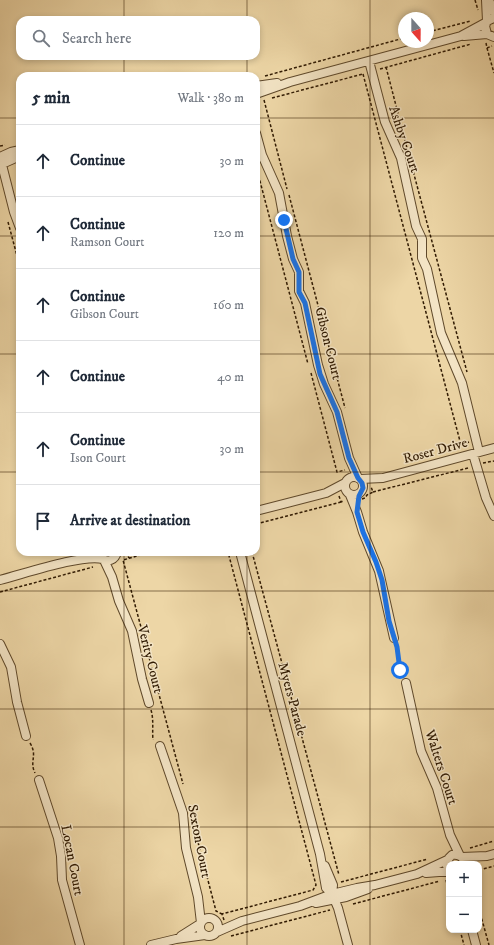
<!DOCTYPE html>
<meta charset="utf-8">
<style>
:root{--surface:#fff;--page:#f6f6f7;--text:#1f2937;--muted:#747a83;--line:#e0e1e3}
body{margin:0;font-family:"IM FELL DW Pica",serif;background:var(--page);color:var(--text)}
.controls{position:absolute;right:12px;bottom:12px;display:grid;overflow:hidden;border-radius:8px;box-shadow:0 2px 6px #0003}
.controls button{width:36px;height:36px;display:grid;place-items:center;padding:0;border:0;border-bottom:1px solid var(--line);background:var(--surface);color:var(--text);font:20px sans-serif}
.compass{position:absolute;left:398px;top:12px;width:36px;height:36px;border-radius:50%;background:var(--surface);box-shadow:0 2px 6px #0003;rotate:159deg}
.stop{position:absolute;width:12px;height:12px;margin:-9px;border:3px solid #1a73e8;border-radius:50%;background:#fff}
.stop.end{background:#1a73e8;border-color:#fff;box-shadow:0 1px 4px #0008}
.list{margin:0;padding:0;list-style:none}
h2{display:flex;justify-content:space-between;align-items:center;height:52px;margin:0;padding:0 16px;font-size:17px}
h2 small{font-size:13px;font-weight:400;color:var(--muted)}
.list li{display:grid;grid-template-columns:26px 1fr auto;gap:12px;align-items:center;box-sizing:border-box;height:72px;padding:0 16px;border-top:1px solid var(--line)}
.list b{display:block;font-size:15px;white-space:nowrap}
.list p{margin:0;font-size:13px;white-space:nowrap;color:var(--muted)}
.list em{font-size:13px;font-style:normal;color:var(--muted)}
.icon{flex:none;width:22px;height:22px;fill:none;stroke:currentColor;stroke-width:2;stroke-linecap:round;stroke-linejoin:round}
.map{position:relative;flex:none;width:494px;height:945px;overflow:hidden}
.search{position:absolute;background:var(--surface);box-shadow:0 2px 6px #0003;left:16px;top:16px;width:244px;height:44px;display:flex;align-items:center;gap:10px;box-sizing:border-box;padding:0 14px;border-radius:12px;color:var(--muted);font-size:15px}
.panel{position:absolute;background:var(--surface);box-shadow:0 2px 6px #0003;left:16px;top:72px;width:244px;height:484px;border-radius:12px}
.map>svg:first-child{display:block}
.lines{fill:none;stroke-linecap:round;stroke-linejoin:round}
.minor-casing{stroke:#5f492b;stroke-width:10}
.path{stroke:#301a02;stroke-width:1.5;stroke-dasharray:3 2;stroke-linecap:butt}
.minor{stroke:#f3e4c5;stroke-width:8}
.route{stroke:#1a73e8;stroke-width:5}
.grid{fill:none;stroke:#301a02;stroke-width:1;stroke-opacity:0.55}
.labels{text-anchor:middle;stroke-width:3;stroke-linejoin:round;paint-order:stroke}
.street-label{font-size:14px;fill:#301a02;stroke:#f3e4c5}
</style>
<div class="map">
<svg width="494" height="945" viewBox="0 0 494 945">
<rect width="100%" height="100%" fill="#edd6a6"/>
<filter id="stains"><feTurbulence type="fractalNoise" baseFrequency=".005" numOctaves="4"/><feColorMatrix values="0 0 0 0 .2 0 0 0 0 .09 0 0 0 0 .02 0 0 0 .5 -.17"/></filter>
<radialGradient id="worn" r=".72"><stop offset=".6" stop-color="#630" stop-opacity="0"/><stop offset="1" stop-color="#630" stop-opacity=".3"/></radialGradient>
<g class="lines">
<defs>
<path id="minor" d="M 486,0 L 487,21
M 489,0 L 494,12
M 494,18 L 487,21 L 485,26 L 487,34 L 494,37
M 464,36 L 487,34
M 369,61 L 385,122 L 401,158 L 416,226 L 422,239 L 422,258 L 427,269 L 441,333 L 462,383 L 479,452
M 256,86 L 277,83
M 256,94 L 290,82 L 461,36 L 485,23
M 256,133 L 262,155 L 279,193 L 287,236 L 293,259 L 299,272 L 299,291 L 305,303 L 318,365 L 324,384 L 337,412 L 349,458 L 358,478
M 0,157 L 14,212 L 20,228
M 0,157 L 11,152 L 20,150
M 0,165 L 20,156
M 473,454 L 486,498 L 494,516
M345 486a9 9 0 1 1 18 0a9 9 0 1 1-18 0Z
M 360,479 L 383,478 L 494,448
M 350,495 L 357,512 L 363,532 L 379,571 L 394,638
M 256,511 L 326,493 L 345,483
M 98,552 L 101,558 C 108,563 115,560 117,552
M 240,552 L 320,854 L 326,888 L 332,894 L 338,908 L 348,945
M 104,560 L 112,577 L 119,601 L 132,631 L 142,679 L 149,703
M 0,580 C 24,574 81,554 103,559
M 0,644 L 11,667 L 17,702 L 26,736
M 406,683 L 421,751 L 437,788 L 450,835 L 460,856
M 160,746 L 183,813 L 186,848 L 198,897 L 201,923
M 39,780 L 58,838 L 61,856 L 62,880 L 80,945
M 462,857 L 487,856 L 494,854
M 325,866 L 333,885 L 332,894
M 449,871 L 446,863 L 449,858 L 452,855 C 459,854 464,857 465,864
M 426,873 L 439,872 L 449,872
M 316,903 L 346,897 L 368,889
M200 927a9 9 0 1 1 18 0a9 9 0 1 1-18 0Z
M 472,930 L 476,945
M 217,932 L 242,921 L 300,906 L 332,894 L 357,888 L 375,885 L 417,874 L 447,860
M 181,936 L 200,924
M 151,945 L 176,939 L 205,935"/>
</defs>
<use href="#minor" class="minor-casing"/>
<path class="path" d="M 475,0 L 478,10
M 428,32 L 471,21
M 486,43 L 487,48 L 492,46
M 487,48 L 494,73
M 386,67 L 408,152
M 380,69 L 471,44
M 363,74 L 461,445 L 469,442
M 265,76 L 404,38
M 272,98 L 363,74
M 264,100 L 287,189
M 0,146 L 5,145
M 18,166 L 20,175
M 256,166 L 308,364
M 412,167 L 467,372
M 289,195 L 345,408
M 8,222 L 20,267
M 311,373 L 337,472 L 345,470
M 483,463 L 494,461
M 373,492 L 468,468
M 339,496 L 341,502 L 343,501
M 362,499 L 365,498 L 367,495 L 373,492 L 371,487
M 256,524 L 341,502
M 126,552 L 129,558
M 151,552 L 123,560 L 183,784
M 252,552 L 339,875
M 0,592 L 93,567
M 397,646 L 400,674 L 402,677
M 151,710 C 154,720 152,730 153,740
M 30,743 C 38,756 29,761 35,773
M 193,823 L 216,911 L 222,914
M 470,848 L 494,841
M 479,870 L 494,866
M 446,880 L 447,884 L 449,883
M 341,882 L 428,859
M 447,884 L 449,890
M 353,904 L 440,881
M 479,909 L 489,945
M 224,920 L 222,914 L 313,890 L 316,885 L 228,552
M 460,930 L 464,945
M 231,936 L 330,910"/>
<use href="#minor" class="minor"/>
</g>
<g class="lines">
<path class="route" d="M 284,220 L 293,259 L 299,272 L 299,292 L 305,303 L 320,374 L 337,412 L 349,458 L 358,478 L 362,483 L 363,488 L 359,496 L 357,512 L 363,532 L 376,562 L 382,580 L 389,621 L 397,647 L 400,670"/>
</g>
<path class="grid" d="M 124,0 L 124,20M 247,0 L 247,20M 370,0 L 370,945M 124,56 L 124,76M 247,56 L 247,76M 0,118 L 20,118M 256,118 L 494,118M 0,236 L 20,236M 256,236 L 494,236M 0,354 L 20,354M 256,354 L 494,354M 0,472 L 20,472M 256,472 L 494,472M 124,552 L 124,945M 247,552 L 247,945M 0,591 L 494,591M 0,709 L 494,709M 0,827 L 494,827"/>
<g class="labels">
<g class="street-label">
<text transform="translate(405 139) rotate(71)" y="5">Ashby Court</text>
<text transform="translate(329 343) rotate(76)" y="5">Gibson Court</text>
<text transform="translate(435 450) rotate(-15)" y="5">Roser Drive</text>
<text transform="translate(151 659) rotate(76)" y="5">Verity Court</text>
<text transform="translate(293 699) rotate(75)" y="5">Myers Parade</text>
<text transform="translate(442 767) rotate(72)" y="5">Walters Court</text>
<text transform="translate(200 841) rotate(79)" y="5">Sexton Court</text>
<text transform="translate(73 860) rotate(79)" y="5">Locan Court</text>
</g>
</g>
<rect width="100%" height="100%" filter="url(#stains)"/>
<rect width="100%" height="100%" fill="url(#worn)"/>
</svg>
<div class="controls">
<button>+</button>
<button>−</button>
</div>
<svg class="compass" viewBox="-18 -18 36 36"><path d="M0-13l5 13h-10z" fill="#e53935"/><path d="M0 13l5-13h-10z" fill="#747a83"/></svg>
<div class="stop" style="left:400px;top:670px"></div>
<div class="stop end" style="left:284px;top:220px"></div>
<div class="search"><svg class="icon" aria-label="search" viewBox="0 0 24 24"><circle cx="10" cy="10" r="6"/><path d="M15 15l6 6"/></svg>Search here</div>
<section class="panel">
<h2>5 min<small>Walk · 380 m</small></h2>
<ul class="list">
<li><svg class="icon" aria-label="ahead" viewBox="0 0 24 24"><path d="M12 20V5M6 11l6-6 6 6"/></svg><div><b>Continue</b></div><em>30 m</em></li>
<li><svg class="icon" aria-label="ahead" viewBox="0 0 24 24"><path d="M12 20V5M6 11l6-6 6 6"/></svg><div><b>Continue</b><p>Ramson Court</p></div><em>120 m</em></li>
<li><svg class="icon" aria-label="ahead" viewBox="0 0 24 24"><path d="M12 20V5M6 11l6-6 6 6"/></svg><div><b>Continue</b><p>Gibson Court</p></div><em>160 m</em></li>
<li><svg class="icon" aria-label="ahead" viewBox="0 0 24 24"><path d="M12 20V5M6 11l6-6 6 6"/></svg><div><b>Continue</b></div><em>40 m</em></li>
<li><svg class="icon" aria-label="ahead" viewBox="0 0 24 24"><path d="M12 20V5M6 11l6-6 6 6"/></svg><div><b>Continue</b><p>Ison Court</p></div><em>30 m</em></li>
<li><svg class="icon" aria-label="arrive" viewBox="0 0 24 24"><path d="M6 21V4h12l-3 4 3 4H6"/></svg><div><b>Arrive at destination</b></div></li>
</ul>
</section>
</div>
